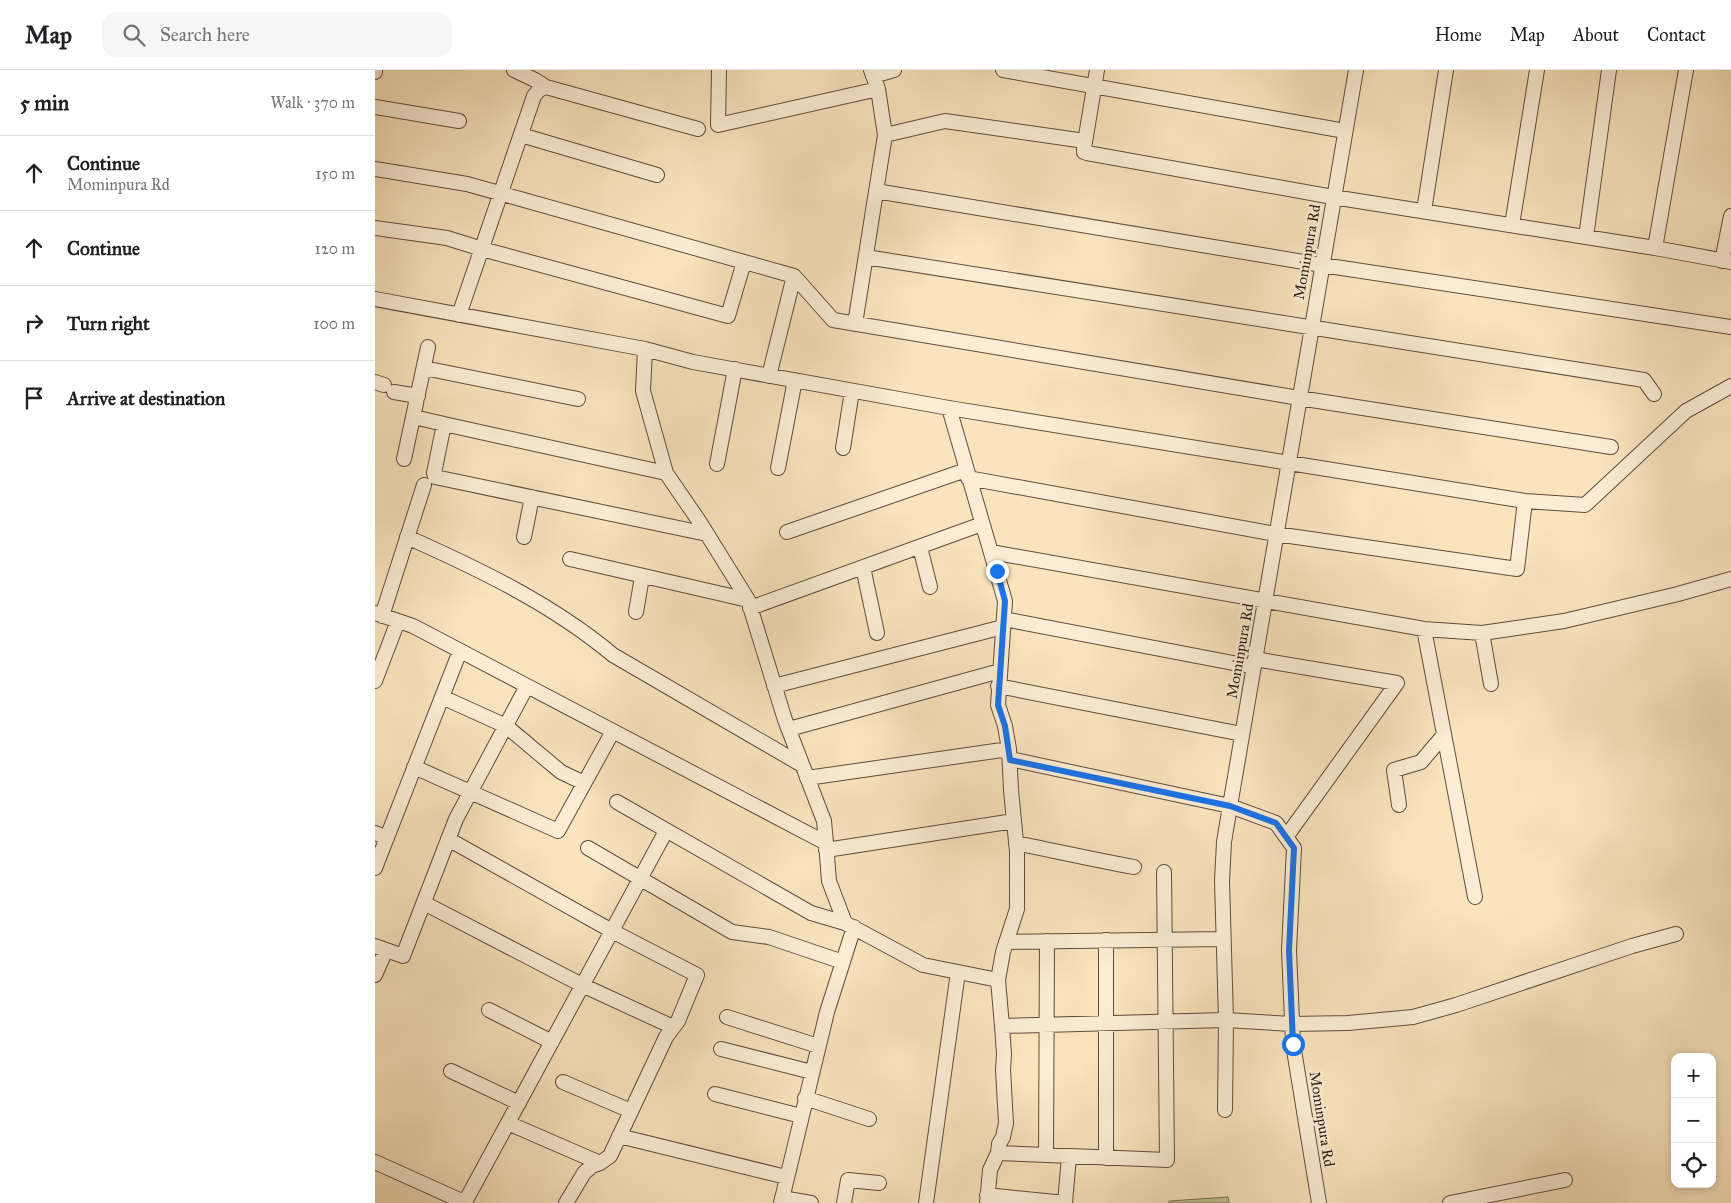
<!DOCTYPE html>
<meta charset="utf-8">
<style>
:root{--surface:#fff;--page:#f6f6f6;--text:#202124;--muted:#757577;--line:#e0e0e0}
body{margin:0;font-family:"IM FELL Great Primer",serif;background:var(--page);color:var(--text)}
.controls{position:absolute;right:15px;bottom:15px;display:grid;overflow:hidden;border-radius:10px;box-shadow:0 2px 8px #0003}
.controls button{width:45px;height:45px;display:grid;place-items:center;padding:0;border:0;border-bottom:1px solid var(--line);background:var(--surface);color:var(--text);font:25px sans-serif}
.stop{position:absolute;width:15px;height:15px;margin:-11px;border:4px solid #1a73e8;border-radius:50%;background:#fff}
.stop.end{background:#1a73e8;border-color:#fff;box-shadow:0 1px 5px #0008}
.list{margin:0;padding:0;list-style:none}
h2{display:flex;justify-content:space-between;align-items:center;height:65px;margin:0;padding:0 20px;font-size:21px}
h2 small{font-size:16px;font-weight:400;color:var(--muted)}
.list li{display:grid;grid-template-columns:32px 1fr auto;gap:15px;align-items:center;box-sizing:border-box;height:75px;padding:0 20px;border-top:1px solid var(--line)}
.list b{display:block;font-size:19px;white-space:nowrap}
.list p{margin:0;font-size:16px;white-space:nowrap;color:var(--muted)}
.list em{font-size:16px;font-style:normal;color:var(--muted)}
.icon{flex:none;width:28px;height:28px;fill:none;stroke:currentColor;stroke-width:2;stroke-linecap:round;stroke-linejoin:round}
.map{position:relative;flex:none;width:1356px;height:1133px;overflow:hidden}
header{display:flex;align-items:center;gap:30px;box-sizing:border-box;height:70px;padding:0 25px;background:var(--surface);border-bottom:1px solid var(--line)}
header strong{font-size:24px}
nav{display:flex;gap:28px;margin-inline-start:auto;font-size:18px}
.search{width:350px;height:45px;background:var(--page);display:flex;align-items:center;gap:12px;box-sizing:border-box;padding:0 18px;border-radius:15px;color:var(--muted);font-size:19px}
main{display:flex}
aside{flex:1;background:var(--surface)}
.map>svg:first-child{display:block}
.green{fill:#bfc490;stroke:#766e51}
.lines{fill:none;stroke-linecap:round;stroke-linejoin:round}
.minor-casing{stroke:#604c3d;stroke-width:16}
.minor{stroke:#fbedd5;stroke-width:14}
.route{stroke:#1a73e8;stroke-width:6}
.labels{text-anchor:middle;stroke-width:4.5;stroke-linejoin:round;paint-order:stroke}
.street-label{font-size:15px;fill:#2d1912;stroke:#fbedd5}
</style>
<header>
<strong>Map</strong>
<div class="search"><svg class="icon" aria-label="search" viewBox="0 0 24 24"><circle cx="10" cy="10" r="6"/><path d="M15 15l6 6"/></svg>Search here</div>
<nav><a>Home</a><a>Map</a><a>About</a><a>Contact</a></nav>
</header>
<main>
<aside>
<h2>5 min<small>Walk · 370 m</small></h2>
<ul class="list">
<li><svg class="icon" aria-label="ahead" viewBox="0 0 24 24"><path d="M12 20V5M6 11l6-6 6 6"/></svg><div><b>Continue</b><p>Mominpura Rd</p></div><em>150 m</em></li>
<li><svg class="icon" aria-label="ahead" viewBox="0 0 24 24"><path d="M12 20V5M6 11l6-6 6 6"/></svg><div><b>Continue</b></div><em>120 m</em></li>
<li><svg class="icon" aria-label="right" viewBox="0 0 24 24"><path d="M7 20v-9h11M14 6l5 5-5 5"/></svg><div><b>Turn right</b></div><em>100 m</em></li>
<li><svg class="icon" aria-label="arrive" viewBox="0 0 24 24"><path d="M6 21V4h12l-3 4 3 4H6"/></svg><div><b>Arrive at destination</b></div></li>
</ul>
</aside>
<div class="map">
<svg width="1356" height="1133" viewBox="0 0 1356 1133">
<rect width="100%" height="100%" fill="#f9e4be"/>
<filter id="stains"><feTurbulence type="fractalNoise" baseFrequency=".004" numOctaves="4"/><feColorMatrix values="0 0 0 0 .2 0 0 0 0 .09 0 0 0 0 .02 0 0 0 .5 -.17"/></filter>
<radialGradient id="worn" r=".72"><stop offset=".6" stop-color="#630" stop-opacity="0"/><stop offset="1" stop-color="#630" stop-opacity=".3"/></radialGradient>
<path class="green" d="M 853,1127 L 854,1133 L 794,1133 L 794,1131 Z"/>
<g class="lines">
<defs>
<path id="minor" d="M 139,0 L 160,10 L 171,17
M 344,0 L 343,55 L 503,19
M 628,0 L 970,61
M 722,0 L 709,78 L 709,82 L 712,83 L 958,127 L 1280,178 L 1356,192
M 0,2 L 0,0
M 498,6 L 519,0
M 0,37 L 84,51
M 146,65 L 282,105
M 510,65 L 570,51 L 710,71
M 0,99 L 92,114 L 419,206 L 394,306
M 501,121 L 947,195 L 1356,257
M 1049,141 L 1071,0
M 1137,155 L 1162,0
M 0,158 L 72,168 L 107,179 L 353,246 L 369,192
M 1211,167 L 1234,0
M 1280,178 L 1311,0
M 491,187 L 1269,310 L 1279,324
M 1347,191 L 1356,146
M 419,206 L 458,250 L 924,328 L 1236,377
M 0,229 L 270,279 L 318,292 L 574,338 L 1150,431 L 1210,435 L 1311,341 L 1356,316
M 84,245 L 159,26 L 164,20 L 171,17 L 323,59
M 480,254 L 510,65 L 503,19 L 496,0
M 270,279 L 268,321 L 291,403 L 324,451 L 373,530 L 410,650 L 449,751 L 451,773
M 49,298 L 203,329
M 0,312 L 9,315
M 19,322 L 43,326
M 574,338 L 630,531 L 623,635 L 630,656 L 634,679 L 636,720 L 642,782 L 642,839 L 628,882 L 623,910
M 39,347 L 69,354
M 468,378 L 477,321
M 29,389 L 53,277
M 342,394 L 360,299
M 403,398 L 420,310
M 291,403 L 69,354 L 59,403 L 60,407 L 332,464
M 593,408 L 901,464 L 1142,499 L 1150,431
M 412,462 L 591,400
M 32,467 C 104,499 177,534 238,585 L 427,695
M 149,467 L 157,427
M 545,477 L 555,517
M 616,482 L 1049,559 L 1107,563 L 1189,551 L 1303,524 L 1356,509
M 195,489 L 373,530
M 488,497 L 502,563
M 375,538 L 607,454
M 261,542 L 267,507
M 0,543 L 38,556 L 451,773 L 454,811 L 470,853 L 548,895 L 623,910 L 627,956 L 851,950 L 916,954 L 973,953 L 1038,947 L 1081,935 L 1257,876 L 1301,864
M 7,546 L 49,415
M 629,549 L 879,597
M 1049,559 L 1100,827
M 1107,563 L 1116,614
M 880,589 L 1022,613 L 911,767
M 0,611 L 23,551
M 399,616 L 628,557
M 623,616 L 867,664
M 67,627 L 131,656 L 186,702 L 209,713
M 414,659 L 625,601
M 635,689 L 855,736 L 849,772 L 847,811 L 851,950 L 850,1040
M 39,697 L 183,761 L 238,661
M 432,708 L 634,679
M 242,732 L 436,843 L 470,853
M 1024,735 L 1019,700 L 1046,692 L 1068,666
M 0,763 L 12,768
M 73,769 L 237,861 L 322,905 L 303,951 L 291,967 L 235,1086 L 225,1093 L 217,1096 L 209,1103 L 191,1133
M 641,773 C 681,781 720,790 759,797
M 213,778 L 357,862 L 394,867 L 468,892
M 451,780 L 639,751
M 0,798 L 85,581
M 49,833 L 207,915 L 298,957
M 731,870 L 731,1088
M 631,872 L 848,869
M 0,876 L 28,886 L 81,749 L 152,616
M 0,905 L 11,880
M 114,940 L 177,972
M 352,947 L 443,976
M 627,956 L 629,984 L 628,1000 L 631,1053 L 628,1067 L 624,1074 L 623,1083 L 792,1090 L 789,802
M 346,979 L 437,1002
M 76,1001 L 144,1033
M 188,1012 L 256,1041
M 340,1024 L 426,1046
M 430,1028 L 494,1049
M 133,1053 L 225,1093
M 244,1066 L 411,1107
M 671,1085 L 672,871
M 0,1092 L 91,1133
M 612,1125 L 690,1133
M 407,1128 L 436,1133
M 90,1132 L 291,761
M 406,1133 L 452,942 L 479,857
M 469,1133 L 473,1110 L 504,1113
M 551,1133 L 583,902
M 612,1133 L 615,1100 L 623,1083
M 690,1133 L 694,1086
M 944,1133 L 918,974 L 914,880 L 919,778 L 901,753 L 855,736 L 981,0
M 1075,1133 L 1190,1110"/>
</defs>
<use href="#minor" class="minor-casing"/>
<use href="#minor" class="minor"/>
</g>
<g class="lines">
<path class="route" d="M 622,501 L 630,531 L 623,635 L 630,656 L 635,690 L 855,736 L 901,753 L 919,778 L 914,880 L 918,974"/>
</g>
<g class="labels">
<g class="street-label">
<text transform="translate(932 182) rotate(-80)" y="5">Mominpura Rd</text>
<text transform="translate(865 581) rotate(-80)" y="5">Mominpura Rd</text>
<text transform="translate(947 1049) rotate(81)" y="5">Mominpura Rd</text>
</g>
</g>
<rect width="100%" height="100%" filter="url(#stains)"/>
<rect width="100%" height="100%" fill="url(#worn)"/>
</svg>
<div class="controls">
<button>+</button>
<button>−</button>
<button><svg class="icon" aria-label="locate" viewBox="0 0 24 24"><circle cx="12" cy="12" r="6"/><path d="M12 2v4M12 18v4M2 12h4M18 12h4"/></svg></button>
</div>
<div class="stop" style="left:918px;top:974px"></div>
<div class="stop end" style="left:622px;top:501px"></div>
</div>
</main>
